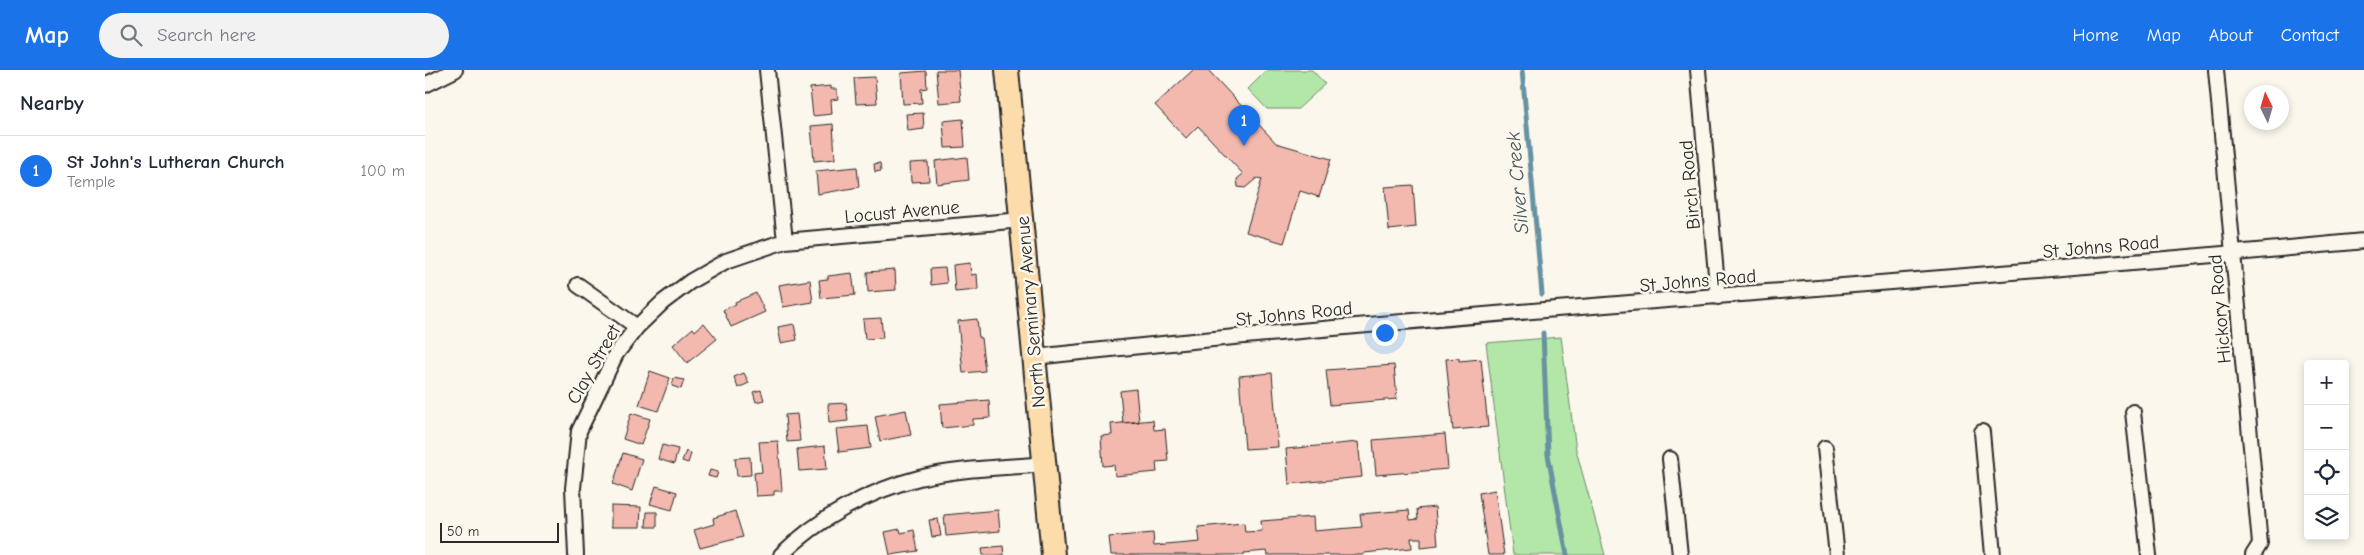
<!DOCTYPE html>
<meta charset="utf-8">
<style>
:root{--surface:#fff;--page:#f2f2f3;--text:#1f2937;--muted:#747a83;--line:#e0e1e3;--accent:#1a73e8}
body{margin:0;font-family:"Comic Neue",sans-serif;background:var(--page);color:var(--text)}
.controls{position:absolute;right:15px;bottom:15px;display:grid;overflow:hidden;border-radius:5px;box-shadow:0 2px 8px #0003}
.controls button{width:45px;height:45px;display:grid;place-items:center;padding:0;border:0;border-bottom:1px solid var(--line);background:var(--surface);color:var(--text);font:25px sans-serif}
.compass{position:absolute;left:1819px;top:15px;width:45px;height:45px;border-radius:50%;background:var(--surface);box-shadow:0 2px 8px #0003;rotate:355deg}
.scale{position:absolute;left:15px;bottom:12px;width:119px;box-sizing:border-box;padding-left:5px;border:2px solid #2b2b2b;border-top:0;font-size:14px;line-height:18px;white-space:nowrap;color:#2b2b2b;-webkit-text-stroke:4px #fbf7ec;paint-order:stroke}
.you{position:absolute;left:959px;top:262px;width:18px;height:18px;margin:-12px;border:4px solid #fff;border-radius:50%;background:#1a73e8;box-shadow:0 0 0 8px #1a73e833}
.badge{display:grid;place-items:center;width:32px;height:32px;border-radius:50%;background:var(--accent);color:#fff;font-size:16px;font-weight:700}
.pin{position:absolute;translate:-50% -41px;filter:drop-shadow(0 1px 2px #0008)}
.pin::after{content:'';position:absolute;top:26px;width:18px;height:15px;background:inherit;clip-path:polygon(0 0,100% 0,50% 100%)}
.list{margin:0;padding:0;list-style:none}
h2{display:flex;justify-content:space-between;align-items:center;height:65px;margin:0;padding:0 20px;font-size:21px}
h2 small{font-size:16px;font-weight:400;color:var(--muted)}
.list li{display:grid;grid-template-columns:32px 1fr auto;gap:15px;align-items:center;box-sizing:border-box;height:70px;padding:0 20px;border-top:1px solid var(--line)}
.list b{display:block;font-size:19px;white-space:nowrap}
.list p{margin:0;font-size:16px;white-space:nowrap;color:var(--muted)}
.list em{font-size:16px;font-style:normal;color:var(--muted)}
.icon{flex:none;width:28px;height:28px;fill:none;stroke:currentColor;stroke-width:2;stroke-linecap:round;stroke-linejoin:round}
.map{position:relative;flex:none;width:1939px;height:485px;overflow:hidden}
header{display:flex;align-items:center;gap:30px;box-sizing:border-box;height:70px;padding:0 25px;background:var(--accent);color:#fff}
header strong{font-size:24px}
nav{display:flex;gap:28px;margin-inline-start:auto;font-size:18px}
.search{width:350px;height:45px;background:var(--page);display:flex;align-items:center;gap:12px;box-sizing:border-box;padding:0 18px;border-radius:28px;color:var(--muted);font-size:19px}
main{display:flex}
aside{flex:1;background:var(--surface)}
.map>svg:first-child{display:block}
.green{fill:#b3e7a8;stroke:#6f896a}
.lines{fill:none;stroke-linecap:round;stroke-linejoin:round}
.stream{stroke:#6692a1;stroke-width:5}
.building{fill:#f3b9ae;stroke:#2b2b2b}
.street-casing{stroke:#2b2b2b;stroke-width:18}
.primary-casing{stroke:#2b2b2b;stroke-width:26}
.street{stroke:#fbf7ec;stroke-width:14}
.primary{stroke:#fddcac;stroke-width:22}
.labels{text-anchor:middle;stroke-width:5;stroke-linejoin:round;paint-order:stroke}
.street-label{font-size:19px;fill:#2b2b2b;stroke:#fbf7ec}
.water-label{font-size:20px;font-style:italic;fill:#44565c;stroke:#fbf7ec}
</style>
<header>
<strong>Map</strong>
<div class="search"><svg class="icon" aria-label="search" viewBox="0 0 24 24"><circle cx="10" cy="10" r="6"/><path d="M15 15l6 6"/></svg>Search here</div>
<nav><a>Home</a><a>Map</a><a>About</a><a>Contact</a></nav>
</header>
<main>
<aside>
<h2>Nearby<small></small></h2>
<ul class="list">
<li><span class="badge">1</span><div><b>St John's Lutheran Church</b><p>Temple</p></div><em>100 m</em></li>
</ul>
</aside>
<div class="map">
<svg width="1939" height="485" viewBox="0 0 1939 485">
<rect width="100%" height="100%" fill="#fbf7ec"/>
<filter id="ink" filterUnits="userSpaceOnUse"><feTurbulence type="fractalNoise" baseFrequency=".02" numOctaves="2"/><feDisplacementMap in="SourceGraphic" scale="10" xChannelSelector="R" yChannelSelector="G"/><feConvolveMatrix kernelMatrix="1 2 1 2 8 2 1 2 1" color-interpolation-filters="sRGB"/></filter>
<g filter="url(#ink)">
<path class="green" d="M 842,0 L 887,0 L 900,14 L 873,39 L 842,39 L 823,19 Z
M 1136,267 L 1151,380 L 1180,485 L 1088,485 L 1061,273 Z"/>
<g class="lines">
<path class="stream" d="M 1097,0 L 1117,224
M 1118,263 L 1123,385 L 1142,485"/>
</g>
<path class="building" d="M 511,0 L 533,0 L 536,31 L 514,33 Z
M 768,0 L 783,0 L 851,73 L 906,89 L 894,127 L 875,121 L 859,173 L 821,162 L 837,109 L 832,108 L 820,118 L 813,117 L 812,109 L 818,104 L 773,56 L 761,68 L 730,35 Z
M 501,1 L 502,18 L 496,19 L 497,33 L 478,34 L 476,3 Z
M 450,7 L 452,33 L 431,34 L 429,8 Z
M 406,16 L 406,19 L 412,19 L 413,29 L 406,30 L 407,44 L 388,46 L 385,18 Z
M 498,43 L 499,59 L 483,61 L 481,44 Z
M 538,49 L 540,77 L 520,78 L 518,51 Z
M 408,54 L 410,89 L 389,91 L 386,56 Z
M 542,87 L 544,110 L 512,114 L 510,91 Z
M 503,92 L 504,111 L 486,112 L 485,93 Z
M 455,93 L 456,101 L 450,102 L 449,94 Z
M 432,97 L 434,117 L 393,124 L 391,101 Z
M 988,115 L 991,157 L 964,160 L 960,117 Z
M 545,193 L 546,205 L 552,204 L 553,220 L 530,222 L 528,195 Z
M 520,198 L 522,213 L 506,215 L 505,199 Z
M 470,200 L 471,220 L 443,222 L 442,202 Z
M 427,203 L 430,225 L 396,228 L 394,210 L 403,209 L 403,206 Z
M 385,210 L 388,232 L 358,237 L 354,215 Z
M 331,223 L 340,242 L 306,257 L 298,240 L 311,234 L 310,232 Z
M 456,248 L 458,268 L 440,269 L 438,249 Z
M 552,249 L 554,268 L 556,268 L 560,301 L 538,303 L 533,251 Z
M 279,253 L 292,269 L 262,293 L 248,275 L 268,258 L 270,261 Z
M 369,254 L 372,270 L 356,273 L 353,257 Z
M 1034,288 L 1034,291 L 1056,289 L 1063,357 L 1028,360 L 1021,289 Z
M 969,295 L 972,329 L 905,335 L 901,300 Z
M 225,301 L 245,308 L 233,341 L 214,335 Z
M 319,303 L 324,313 L 313,318 L 309,307 Z
M 847,303 L 853,377 L 820,379 L 814,306 Z
M 249,308 L 259,310 L 256,319 L 247,316 Z
M 711,319 L 714,352 L 698,353 L 695,321 Z
M 336,320 L 339,330 L 331,332 L 328,322 Z
M 564,330 L 565,348 L 548,349 L 548,355 L 517,358 L 515,334 Z
M 421,333 L 423,351 L 404,353 L 403,334 Z
M 481,340 L 486,365 L 455,371 L 450,346 Z
M 206,343 L 225,349 L 216,375 L 198,369 Z
M 372,344 L 375,371 L 362,372 L 360,345 Z
M 728,350 L 729,360 L 740,359 L 743,391 L 731,392 L 732,402 L 690,406 L 689,395 L 678,396 L 676,366 L 687,365 L 686,354 Z
M 443,356 L 446,378 L 414,382 L 411,359 Z
M 1020,364 L 1023,399 L 951,405 L 948,370 Z
M 353,371 L 357,421 L 349,421 L 349,425 L 331,426 L 329,403 L 337,402 L 334,372 Z
M 933,372 L 937,407 L 864,414 L 861,379 Z
M 237,375 L 253,379 L 249,394 L 233,389 Z
M 400,376 L 402,399 L 374,401 L 372,379 Z
M 261,381 L 266,384 L 263,393 L 257,391 Z
M 198,383 L 217,389 L 207,421 L 188,414 Z
M 325,387 L 326,405 L 312,406 L 310,388 Z
M 285,400 L 293,402 L 291,408 L 283,406 Z
M 231,416 L 252,422 L 247,440 L 225,434 Z
M 1070,420 L 1079,485 L 1063,485 L 1054,423 Z
M 186,436 L 216,437 L 215,457 L 186,457 Z
M 1010,437 L 1013,475 L 996,477 L 996,468 L 986,468 L 987,478 L 939,483 L 939,485 L 842,485 L 841,481 L 819,483 L 819,485 L 686,485 L 684,467 L 728,463 L 729,476 L 775,472 L 773,457 L 819,453 L 820,462 L 837,461 L 836,451 L 888,447 L 889,461 L 937,457 L 935,444 L 984,440 L 985,450 L 993,449 L 992,439 Z
M 573,440 L 575,461 L 521,466 L 519,445 Z
M 310,441 L 318,467 L 275,478 L 269,460 L 289,454 L 288,448 Z
M 222,442 L 232,442 L 232,457 L 221,457 Z
M 513,449 L 516,466 L 507,467 L 504,450 Z
M 475,459 L 476,463 L 489,460 L 493,481 L 465,485 L 460,462 Z
M 578,476 L 579,485 L 558,485 L 557,478 Z"/>
<g class="lines">
<defs>
<path id="street" d="M 342,0 L 360,171
M 1273,0 L 1293,227
M 1791,0 L 1835,474 L 1828,485
M 0,15 L 30,0
M 153,215 L 212,257
M 610,287 C 1052,240 1496,214 1939,171
M 1708,342 L 1724,485
M 1557,362 L 1568,485
M 1400,378 L 1412,485
M 1245,389 L 1255,485
M 151,485 L 148,418 L 154,361 L 191,284 L 212,257 L 238,232 L 266,211 L 301,191 L 360,171 L 597,150
M 356,485 C 394,448 443,421 494,408 C 535,398 578,398 620,394"/>
<path id="primary" d="M 582,0 L 628,485"/>
</defs>
<use href="#street" class="street-casing"/>
<use href="#primary" class="primary-casing"/>
<use href="#street" class="street"/>
<use href="#primary" class="primary"/>
</g>
</g>
<g class="labels">
<g class="street-label">
<text transform="translate(1264 115) rotate(-95)" y="7">Birch Road</text>
<text transform="translate(477 141) rotate(-5)" y="7">Locust Avenue</text>
<text transform="translate(1676 176) rotate(-5)" y="7">St Johns Road</text>
<text transform="translate(1273 210) rotate(-5)" y="7">St Johns Road</text>
<text transform="translate(1794 239) rotate(-95)" y="7">Hickory Road</text>
<text transform="translate(605 242) rotate(-95)" y="7">North Seminary Avenue</text>
<text transform="translate(869 243) rotate(-6)" y="7">St Johns Road</text>
<text transform="translate(168 294) rotate(-60)" y="7">Clay Street</text>
</g>
<g class="water-label">
<text transform="translate(1092 113) rotate(-95)" y="7">Silver Creek</text>
</g>
</g>
</svg>
<div class="controls">
<button>+</button>
<button>−</button>
<button><svg class="icon" aria-label="locate" viewBox="0 0 24 24"><circle cx="12" cy="12" r="6"/><path d="M12 2v4M12 18v4M2 12h4M18 12h4"/></svg></button>
<button><svg class="icon" aria-label="layers" viewBox="0 0 24 24"><path d="M12 4l9 5-9 5-9-5zM3 14l9 5 9-5"/></svg></button>
</div>
<svg class="compass" viewBox="-18 -18 36 36"><path d="M0-13l5 13h-10z" fill="#e53935"/><path d="M0 13l5-13h-10z" fill="#747a83"/></svg>
<div class="scale">50 m</div>
<div class="you"></div>
<div class="pin badge" style="left:819px;top:76px">1</div>
</div>
</main>
